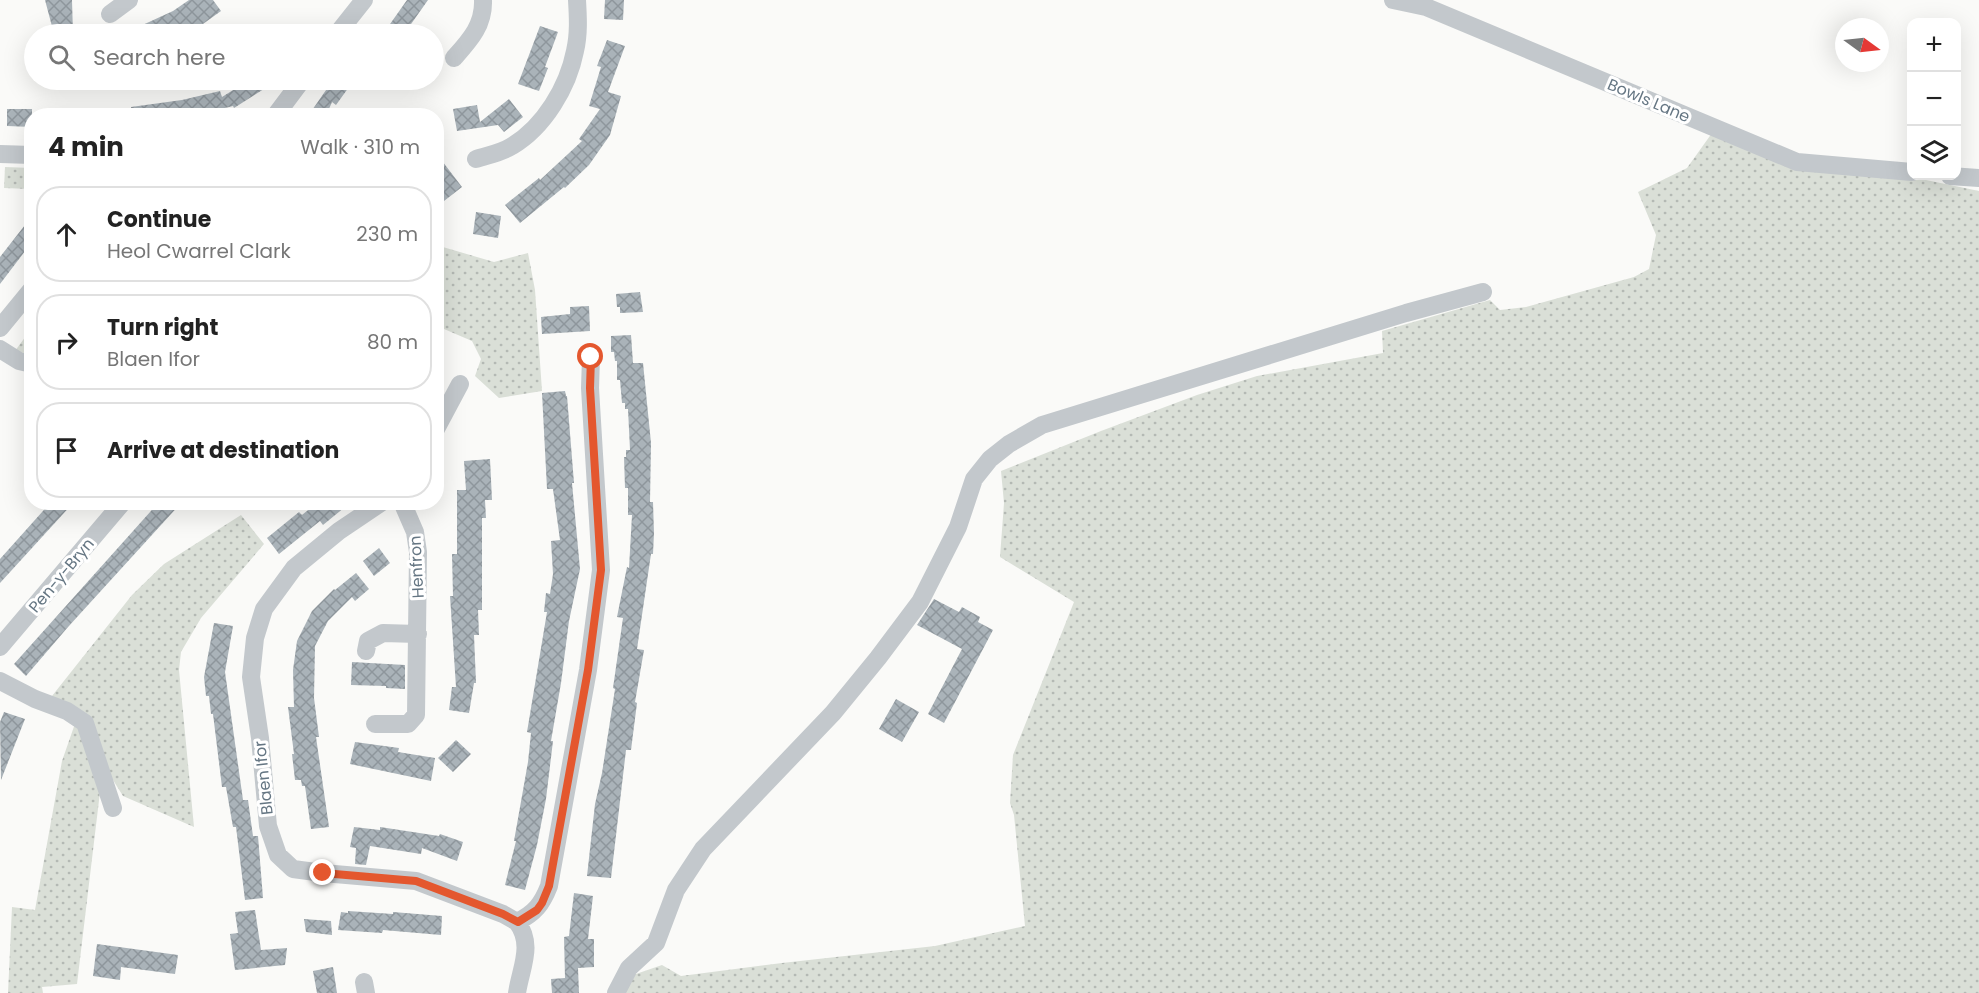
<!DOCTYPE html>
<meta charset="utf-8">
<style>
:root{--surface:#fff;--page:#f6f6f6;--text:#222;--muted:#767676;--line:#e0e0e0}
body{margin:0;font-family:Poppins,sans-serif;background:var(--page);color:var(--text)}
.controls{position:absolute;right:18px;top:18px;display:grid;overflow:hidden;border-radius:12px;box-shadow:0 6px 24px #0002}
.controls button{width:54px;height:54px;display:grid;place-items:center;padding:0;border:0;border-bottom:2px solid var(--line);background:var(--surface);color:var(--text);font:30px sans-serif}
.compass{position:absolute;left:1835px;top:18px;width:54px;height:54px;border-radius:50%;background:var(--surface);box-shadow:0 6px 24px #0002;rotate:105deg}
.stop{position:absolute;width:18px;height:18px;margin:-14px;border:4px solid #e4572e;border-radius:50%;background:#fff}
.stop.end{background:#e4572e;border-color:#fff;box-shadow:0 2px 6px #0008}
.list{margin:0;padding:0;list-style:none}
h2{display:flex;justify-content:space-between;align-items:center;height:78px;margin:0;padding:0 24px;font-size:26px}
h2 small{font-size:20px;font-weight:400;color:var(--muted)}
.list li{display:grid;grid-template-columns:39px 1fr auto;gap:18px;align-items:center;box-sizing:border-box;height:96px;margin:0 12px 12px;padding:0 12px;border:2px solid var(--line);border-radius:24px}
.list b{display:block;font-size:22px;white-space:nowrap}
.list p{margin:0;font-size:20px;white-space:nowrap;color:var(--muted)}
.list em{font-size:20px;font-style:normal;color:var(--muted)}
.icon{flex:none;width:33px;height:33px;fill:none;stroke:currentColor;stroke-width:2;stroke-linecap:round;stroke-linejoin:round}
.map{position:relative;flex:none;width:1979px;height:993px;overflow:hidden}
.search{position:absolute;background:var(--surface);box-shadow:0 6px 24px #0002;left:24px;top:24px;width:420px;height:66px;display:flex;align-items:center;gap:15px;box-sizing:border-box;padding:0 21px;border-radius:33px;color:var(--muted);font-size:22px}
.panel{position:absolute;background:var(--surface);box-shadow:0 6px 24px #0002;left:24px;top:108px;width:420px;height:402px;border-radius:24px}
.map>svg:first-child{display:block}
.grass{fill:url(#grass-dots)}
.building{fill:url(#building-cross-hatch)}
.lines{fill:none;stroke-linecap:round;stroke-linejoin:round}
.minor{stroke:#c3c8cc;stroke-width:18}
.route{stroke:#e4572e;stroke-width:8}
.labels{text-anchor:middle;stroke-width:6;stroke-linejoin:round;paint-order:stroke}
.street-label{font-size:16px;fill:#657683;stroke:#fff}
</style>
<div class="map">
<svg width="1979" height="993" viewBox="0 0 1979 993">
<defs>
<pattern id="grass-dots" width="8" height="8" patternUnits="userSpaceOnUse" patternTransform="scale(1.5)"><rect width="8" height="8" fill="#dadfd7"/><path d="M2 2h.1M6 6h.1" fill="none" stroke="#b4b9b4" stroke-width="1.8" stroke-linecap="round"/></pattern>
<pattern id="building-cross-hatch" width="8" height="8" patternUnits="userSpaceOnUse" patternTransform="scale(1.5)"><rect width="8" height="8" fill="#aab3b9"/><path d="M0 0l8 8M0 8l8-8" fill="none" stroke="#8e969c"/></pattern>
</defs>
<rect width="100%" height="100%" fill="#fafaf8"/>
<path class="grass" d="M 1712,133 L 1873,174 L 1926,180 L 1979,191 L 1979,993 L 624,993 L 633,975 L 662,965 L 681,976 L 782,963 L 935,946 L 1025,926 L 1014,815 L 1010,803 L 1013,755 L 1074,602 L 1000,557 L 1004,503 L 1001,471 L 1101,431 L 1197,395 L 1257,376 L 1383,353 L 1382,331 L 1490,300 L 1500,310 L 1526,307 L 1634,277 L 1649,269 L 1656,235 L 1638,192 L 1687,168 Z
M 5,167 L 31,168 L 31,189 L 4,188 Z
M 436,245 L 494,262 L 528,253 L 535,290 L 542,391 L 499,398 L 475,376 L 481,359 L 472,341 L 437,326 Z
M 31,329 L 31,355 L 15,351 Z
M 241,515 L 264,544 L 201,618 L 181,652 L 179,670 L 194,827 L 123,796 L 113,780 L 98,784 L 100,792 L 77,984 L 42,987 L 43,993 L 8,993 L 12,907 L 35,910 L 62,761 L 78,715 L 52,696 L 132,595 L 164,564 Z"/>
<path class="building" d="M 45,0 L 72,0 L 73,34 L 54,34 Z
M 189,0 L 213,0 L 221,11 L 189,34 L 123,34 L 173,11 Z
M 407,0 L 428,0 L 404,34 L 383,34 Z
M 605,0 L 624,0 L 623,20 L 604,19 Z
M 540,26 L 558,32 L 545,67 L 548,68 L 539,91 L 518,84 Z
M 607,40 L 625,46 L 608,92 L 621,96 L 610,135 L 589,165 L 565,188 L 564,187 L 520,223 L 505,205 L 539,178 L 540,180 L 582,141 L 579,139 L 600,109 L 589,106 L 601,67 L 597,66 Z
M 249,80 L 278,80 L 234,108 L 233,106 L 193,116 L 132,116 L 131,107 L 182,100 L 220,91 L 222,97 Z
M 333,80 L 354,80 L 336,105 L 332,102 L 326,116 L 308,116 Z
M 509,99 L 523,117 L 504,132 L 498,125 L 457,131 L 453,109 L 477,105 L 480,122 Z
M 7,109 L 32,109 L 32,127 L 7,126 Z
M 436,153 L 462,187 L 444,201 L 436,191 Z
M 476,212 L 501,216 L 498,238 L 473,234 Z
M 32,216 L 32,242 L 0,284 L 0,257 Z
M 640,292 L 643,312 L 620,313 L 620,307 L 617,307 L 616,294 Z
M 589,306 L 590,331 L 542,334 L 541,317 L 570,314 L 570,307 Z
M 631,335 L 633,363 L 643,363 L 651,443 L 650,502 L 653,502 L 654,533 L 653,554 L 651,554 L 637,649 L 644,650 L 635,702 L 637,703 L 631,750 L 626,750 L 611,878 L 587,876 L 595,804 L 602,773 L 615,689 L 613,688 L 623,618 L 617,617 L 627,567 L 629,568 L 632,515 L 628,515 L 628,488 L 625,488 L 624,457 L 626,457 L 626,450 L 630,450 L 628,409 L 625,409 L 625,403 L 622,403 L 620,380 L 617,380 L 617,361 L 615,361 L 614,352 L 611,352 L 611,336 Z
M 565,391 L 566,396 L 567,396 L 574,483 L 572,483 L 580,569 L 569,621 L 561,683 L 551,741 L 553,741 L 546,799 L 537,845 L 525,890 L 505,885 L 516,841 L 514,841 L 528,762 L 531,733 L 527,732 L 547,612 L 544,612 L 546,593 L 550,594 L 553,574 L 551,541 L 560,540 L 553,489 L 547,489 L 542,393 Z
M 490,459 L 492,500 L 485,500 L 486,518 L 482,518 L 482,610 L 478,610 L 479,635 L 474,635 L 476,683 L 474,683 L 469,713 L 449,710 L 452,687 L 456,687 L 450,596 L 453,596 L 452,554 L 457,554 L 457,490 L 466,490 L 464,461 Z
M 51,502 L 74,502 L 0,583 L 0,559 Z
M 159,502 L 182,502 L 68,627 L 26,676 L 14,664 Z
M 318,502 L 351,502 L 323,525 L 320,521 L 279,554 L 267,538 L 299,512 L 302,515 Z
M 379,548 L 390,563 L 374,576 L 363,561 Z
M 356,573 L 369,589 L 355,601 L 352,597 L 328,621 L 315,646 L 314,698 L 319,737 L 316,737 L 329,827 L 311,829 L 305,786 L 302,786 L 301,780 L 295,780 L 292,754 L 294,754 L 288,707 L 294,707 L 293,670 L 297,641 L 312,611 L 334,589 L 335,590 Z
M 934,599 L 959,612 L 962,607 L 980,617 L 978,622 L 993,630 L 944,723 L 928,714 L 962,649 L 917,625 Z
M 214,623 L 233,626 L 225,672 L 243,800 L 248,800 L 253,836 L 258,836 L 263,898 L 245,900 L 236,827 L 233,827 L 226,787 L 222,787 L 213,714 L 211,714 L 209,696 L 206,696 L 204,677 Z
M 352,662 L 405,665 L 405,689 L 386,688 L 386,686 L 351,685 Z
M 896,699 L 919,712 L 902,742 L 879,729 Z
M 4,712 L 25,719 L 1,780 L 0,722 Z
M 456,740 L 471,754 L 453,772 L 438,758 Z
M 355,742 L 399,748 L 398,752 L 435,758 L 431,781 L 350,764 Z
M 354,827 L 380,830 L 380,827 L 439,836 L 440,834 L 463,842 L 457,861 L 422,848 L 421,854 L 370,846 L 366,865 L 355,864 L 356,848 L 350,847 Z
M 574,893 L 593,896 L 588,939 L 594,939 L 594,967 L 578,968 L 579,993 L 552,993 L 551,979 L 565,978 L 564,937 L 569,936 Z
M 255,910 L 261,950 L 287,948 L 285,965 L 235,970 L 230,934 L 238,933 L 235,912 Z
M 348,911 L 393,914 L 393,912 L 442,916 L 441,935 L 383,930 L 382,933 L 338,930 L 341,912 L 348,913 Z
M 304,919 L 331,921 L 332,935 L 306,932 Z
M 97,944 L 178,955 L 175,974 L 121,967 L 120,980 L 93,976 Z
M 333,967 L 337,993 L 317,993 L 313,971 Z"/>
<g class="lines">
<path class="minor" d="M 1393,0 L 1426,7 L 1797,162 L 1912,172
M 110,14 L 129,0
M 337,34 L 364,0
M 454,58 C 470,40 484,25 483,0
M 275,116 L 302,80
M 0,154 L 32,155
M 476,159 C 488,155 501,153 512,146 C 544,127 568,87 575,51 C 579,34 578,17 577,0
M 1950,176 L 1979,178
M 0,328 L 32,289
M 0,349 L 19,361 L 32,364
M 436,429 L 460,384
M 382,502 L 339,531 L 294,568 L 264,609 L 255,638 L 251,677 L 260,738 L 268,826 L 278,855 L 293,869 L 323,873 L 416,881 L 503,914 L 517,922
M 0,647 L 123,502
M 366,651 L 368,641 L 383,633 L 418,634
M 0,681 L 35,699 L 67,711 L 85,723 L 113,808
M 375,724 L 408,724 L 416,715 L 418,552 L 415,532 L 402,502
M 364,982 L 366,993
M 517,993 C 521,967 534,945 517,922 C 535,913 542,904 549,886 L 588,670 L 601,570 L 590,388 L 591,357
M 616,993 L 629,968 L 656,943 L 676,890 L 703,849 L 833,713 L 878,658 L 920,602 L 958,527 L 974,479 L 990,459 L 1009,444 L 1042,425 L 1406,313 L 1483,292"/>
</g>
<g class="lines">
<path class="route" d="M 323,873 L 416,881 L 503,914 L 518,922 L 537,910 L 542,903 L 549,886 L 588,670 L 601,570 L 590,388 L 591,357"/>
</g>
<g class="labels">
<g class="street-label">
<text transform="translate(1649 100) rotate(23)" y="6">Bowls Lane</text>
<text transform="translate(416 567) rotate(-93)" y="6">Henfron</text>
<text transform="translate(61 575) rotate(-50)" y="6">Pen-y-Bryn</text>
<text transform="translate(263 778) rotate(-96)" y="6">Blaen Ifor</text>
</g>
</g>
</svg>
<div class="controls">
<button>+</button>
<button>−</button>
<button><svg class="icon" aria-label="layers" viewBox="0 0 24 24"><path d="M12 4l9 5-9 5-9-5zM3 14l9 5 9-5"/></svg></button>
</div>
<svg class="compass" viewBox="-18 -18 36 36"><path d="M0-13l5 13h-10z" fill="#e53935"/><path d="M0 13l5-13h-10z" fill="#767676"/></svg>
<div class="stop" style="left:591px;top:357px"></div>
<div class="stop end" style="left:323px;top:873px"></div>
<div class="search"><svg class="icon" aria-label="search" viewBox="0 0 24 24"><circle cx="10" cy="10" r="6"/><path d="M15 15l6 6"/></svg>Search here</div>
<section class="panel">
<h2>4 min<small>Walk · 310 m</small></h2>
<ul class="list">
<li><svg class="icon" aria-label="ahead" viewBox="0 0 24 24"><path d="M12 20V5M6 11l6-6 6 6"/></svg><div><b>Continue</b><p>Heol Cwarrel Clark</p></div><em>230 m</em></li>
<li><svg class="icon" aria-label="right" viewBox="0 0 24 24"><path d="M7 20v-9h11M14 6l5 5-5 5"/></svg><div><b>Turn right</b><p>Blaen Ifor</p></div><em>80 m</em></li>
<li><svg class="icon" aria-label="arrive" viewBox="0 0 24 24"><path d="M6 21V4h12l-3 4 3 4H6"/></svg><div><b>Arrive at destination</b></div></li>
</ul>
</section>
</div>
